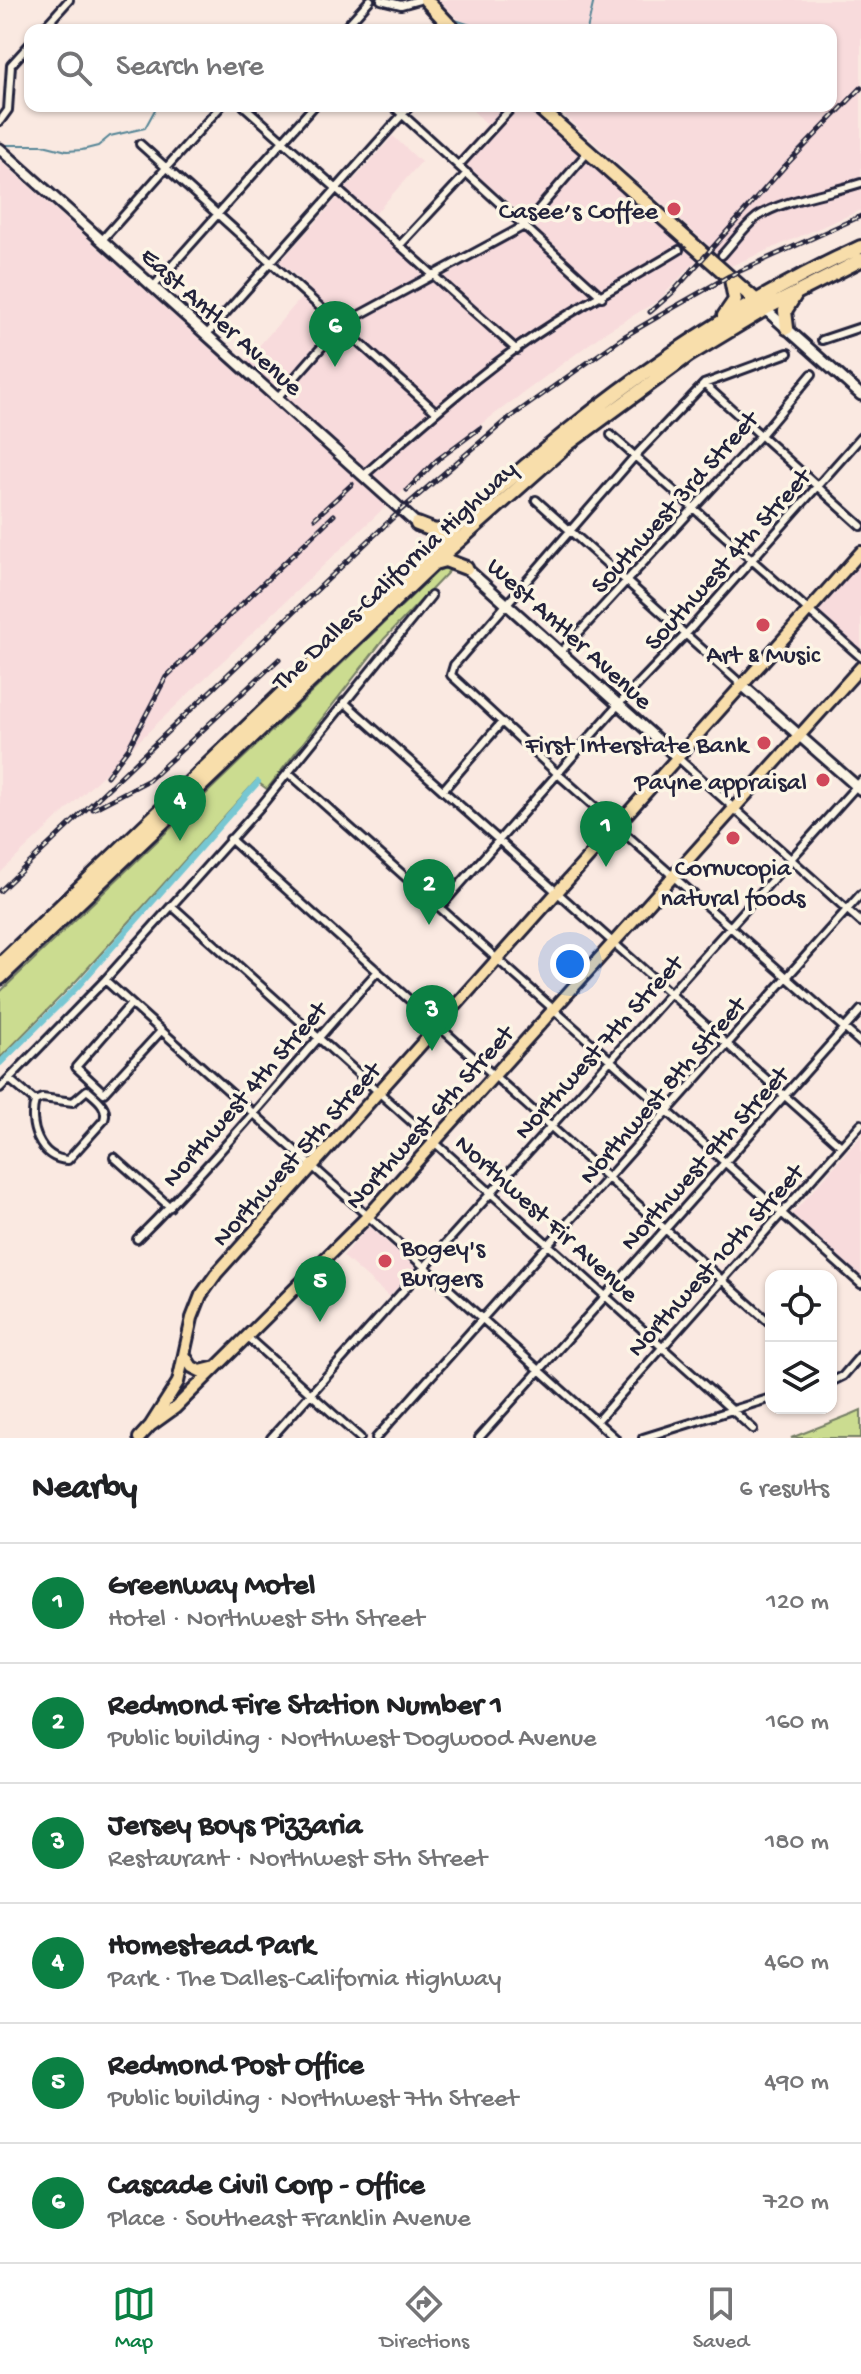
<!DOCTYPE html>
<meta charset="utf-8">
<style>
:root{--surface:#fff;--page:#f2f2f2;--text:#202124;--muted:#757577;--line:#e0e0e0;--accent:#0b8043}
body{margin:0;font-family:"Gochi Hand",sans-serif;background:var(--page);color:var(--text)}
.controls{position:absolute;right:24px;bottom:24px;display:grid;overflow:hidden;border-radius:16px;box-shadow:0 2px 6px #0004}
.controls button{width:72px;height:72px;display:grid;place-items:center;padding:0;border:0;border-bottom:2px solid var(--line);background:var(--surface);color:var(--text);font:40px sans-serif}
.you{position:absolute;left:570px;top:964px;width:28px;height:28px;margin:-20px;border:6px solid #fff;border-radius:50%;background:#1a73e8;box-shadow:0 0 0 12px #1a73e833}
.badge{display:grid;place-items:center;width:52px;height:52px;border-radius:50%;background:var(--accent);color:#fff;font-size:26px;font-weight:700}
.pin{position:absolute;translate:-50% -66px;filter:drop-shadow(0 2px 4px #0008)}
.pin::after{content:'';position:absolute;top:42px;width:28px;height:24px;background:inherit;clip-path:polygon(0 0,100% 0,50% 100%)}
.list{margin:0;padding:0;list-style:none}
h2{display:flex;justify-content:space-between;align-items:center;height:104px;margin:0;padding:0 32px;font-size:34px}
h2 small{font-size:26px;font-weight:400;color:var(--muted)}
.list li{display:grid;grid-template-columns:52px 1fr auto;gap:24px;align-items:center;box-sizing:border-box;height:120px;padding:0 32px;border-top:2px solid var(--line)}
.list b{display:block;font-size:30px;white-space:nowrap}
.list p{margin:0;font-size:26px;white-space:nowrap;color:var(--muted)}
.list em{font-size:26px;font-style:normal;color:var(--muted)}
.icon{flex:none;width:44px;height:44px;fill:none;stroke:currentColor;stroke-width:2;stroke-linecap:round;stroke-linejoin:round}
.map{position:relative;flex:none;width:861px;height:1438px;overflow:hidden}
.search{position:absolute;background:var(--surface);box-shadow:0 2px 6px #0004;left:24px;right:24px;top:24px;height:88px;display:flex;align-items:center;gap:20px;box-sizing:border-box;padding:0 28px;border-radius:16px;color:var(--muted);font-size:30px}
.sheet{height:824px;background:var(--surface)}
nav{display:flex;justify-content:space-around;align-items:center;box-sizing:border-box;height:112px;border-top:2px solid var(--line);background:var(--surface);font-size:22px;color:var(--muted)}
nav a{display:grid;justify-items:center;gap:4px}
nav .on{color:var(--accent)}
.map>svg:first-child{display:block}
.built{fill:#f8dbdc}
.green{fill:#cbdc90;stroke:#767f66;stroke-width:2}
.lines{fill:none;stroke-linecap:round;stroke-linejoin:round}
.stream{stroke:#558596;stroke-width:2}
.canal{stroke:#77c7d2;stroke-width:6}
.street-casing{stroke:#22223b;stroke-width:12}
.secondary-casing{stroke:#22223b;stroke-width:15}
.primary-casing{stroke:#22223b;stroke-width:16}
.highway-casing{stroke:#22223b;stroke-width:18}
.street{stroke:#fcf5e5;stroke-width:6}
.secondary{stroke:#fcf5e5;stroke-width:9}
.primary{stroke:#f8deab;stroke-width:10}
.highway{stroke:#f8deab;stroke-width:12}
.rail-casing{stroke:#22223b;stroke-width:5}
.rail{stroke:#fcf5e5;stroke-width:2;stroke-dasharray:6;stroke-linecap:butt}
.poi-dot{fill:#d1495b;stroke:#fcf5e5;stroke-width:3}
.labels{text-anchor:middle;stroke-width:7;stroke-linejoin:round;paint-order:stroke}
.poi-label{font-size:26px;fill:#22223b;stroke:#fcf5e5;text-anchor:end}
.street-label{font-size:26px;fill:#22223b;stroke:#fcf5e5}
</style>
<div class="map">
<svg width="861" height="1438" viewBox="0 0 861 1438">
<rect width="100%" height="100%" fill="#fae9e1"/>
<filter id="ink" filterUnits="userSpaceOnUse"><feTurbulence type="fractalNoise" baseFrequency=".0125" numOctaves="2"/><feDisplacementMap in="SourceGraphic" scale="16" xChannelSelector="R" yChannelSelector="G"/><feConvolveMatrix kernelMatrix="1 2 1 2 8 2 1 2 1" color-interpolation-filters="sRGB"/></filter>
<g filter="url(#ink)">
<path class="built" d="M 437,0 L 861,0 L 861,210 L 731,266 L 554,106 L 831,106 L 831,30 L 470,30 Z
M 468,106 L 529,106 L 697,260 L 659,300 L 604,333 L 437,457 L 396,498 L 244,363 L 310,288 L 280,262 L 393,136 L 421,162 L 367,223 L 433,283 L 535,225 L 457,158 L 487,124 Z
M 0,160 L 386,506 L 0,873 Z
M 861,560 L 861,652 L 816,612 Z
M 861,1136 L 861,1276 L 792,1214 Z
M 369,1226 L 415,1267 L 389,1297 L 343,1256 Z"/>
<path class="green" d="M 447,567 L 452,568 L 384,639 L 267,789 L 256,781 L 77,980 L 0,1058 L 0,992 L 438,571 Z
M 861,1410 L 861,1438 L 791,1438 L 852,1414 Z"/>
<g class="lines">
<path class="stream" d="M 452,19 L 486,30
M 587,30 L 594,0
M 4,145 L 43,145 L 67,151 L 82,150 L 98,146 L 110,136 L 145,128 L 157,106"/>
<path class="canal" d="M 0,1063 L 78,986 L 258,782"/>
<defs>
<path id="street" d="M 381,0 L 401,5 L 419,0
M 42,30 L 69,0
M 343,30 L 370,0
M 244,106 L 517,350
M 393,106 L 602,297
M 0,121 L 8,110 L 11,65 L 30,44
M 140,144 L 436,412
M 459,165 L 513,106
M 102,240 L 221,106
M 401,244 L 467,173
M 722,255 C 733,243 744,227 757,217 C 782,200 831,193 861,183
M 153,287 L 314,106
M 207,334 L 410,106
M 822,340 L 861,327
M 788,353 L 704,384 L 635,456 L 454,665 L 451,675 L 559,775 L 861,1043
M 704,384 L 861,526
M 277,398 L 341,325 L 524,226 L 588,152
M 611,435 L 861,657
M 363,476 C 429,418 498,355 574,311 C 609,290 645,271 679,250
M 536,500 L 742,685
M 561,652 L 761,435 L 812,374
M 344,702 L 841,1146
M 678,758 L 861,922
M 289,773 L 861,1284
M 444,789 L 502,722
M 230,839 L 771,1324
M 172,906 L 753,1429
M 440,907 L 619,704 L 686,634 L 861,437
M 105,980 L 615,1438
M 131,1004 L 76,1067 L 104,1093 L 161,1031
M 9,1079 L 35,1101 C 28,1124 39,1159 68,1160 L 104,1120 C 109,1106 96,1098 87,1090 L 73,1102 L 42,1098 L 35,1101
M 0,1088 L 105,980 L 261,806 L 431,596
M 114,1157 L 170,1207
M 137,1239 C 223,1154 297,1060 378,971
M 246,1336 L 360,1438
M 831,1382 L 843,1376 L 861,1355
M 597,1421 L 861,1124
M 271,1438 L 861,781
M 376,1438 L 861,894
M 479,1438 L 861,1010
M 643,1438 L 771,1398"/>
<path id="secondary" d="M 0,149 L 417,524
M 765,309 L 861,395
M 466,568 L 678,758
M 742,685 L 861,790"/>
<path id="primary" d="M 185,1356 L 192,1367 L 200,1371 L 216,1367
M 150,1426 L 178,1382 L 192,1318 L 201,1295 L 216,1274 L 861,552
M 139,1438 L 150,1426 L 175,1408 L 368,1216 L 861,667"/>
<path id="highway" d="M 426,0 L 454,30
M 537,106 L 762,306
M 724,316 L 735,300 L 731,279
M 787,328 L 785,311 L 795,295
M 417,524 L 435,531 L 454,528
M 434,563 L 445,560 L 466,568
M 0,964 C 104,865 207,766 310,666 C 481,500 640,347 861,247
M 0,978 L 434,563 L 568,444 L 689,355 L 765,309 L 861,260"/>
</defs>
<use href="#street" class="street-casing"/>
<use href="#secondary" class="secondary-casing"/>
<use href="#primary" class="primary-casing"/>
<use href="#highway" class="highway-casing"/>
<use href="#street" class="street"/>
<use href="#secondary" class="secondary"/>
<use href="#primary" class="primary"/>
<use href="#highway" class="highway"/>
<defs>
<path id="rail" d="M 650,312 L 673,292 L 785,166 L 861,88
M 407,490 L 437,460 L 480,428
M 315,518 L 352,484
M 107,776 L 129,747 L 166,677 L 334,515
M 93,809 L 149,780 L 279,659
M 0,891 L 401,510 L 505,421 L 625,336 L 671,309 L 729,276 L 861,216"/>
</defs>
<use href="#rail" class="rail-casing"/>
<use href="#rail" class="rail"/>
</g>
</g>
<g class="poi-dot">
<circle cx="674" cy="209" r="8"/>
<circle cx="763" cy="625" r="8"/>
<circle cx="764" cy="743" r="8"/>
<circle cx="823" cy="780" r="8"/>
<circle cx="733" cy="838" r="8"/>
<circle cx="385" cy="1261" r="8"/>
</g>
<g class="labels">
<g class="poi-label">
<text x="658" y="218">Casee’s Coffee</text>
<text x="763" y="662" text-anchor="middle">Art &amp; Music</text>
<text x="748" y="752">First Interstate Bank</text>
<text x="807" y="789">Payne appraisal</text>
<text x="733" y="875" text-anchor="middle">Cornucopia<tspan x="733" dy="30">natural foods</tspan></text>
<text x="401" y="1255" text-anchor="start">Bogey's<tspan x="401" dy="30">Burgers</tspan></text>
</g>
<g class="street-label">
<text transform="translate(223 320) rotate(42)" y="9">East Antler Avenue</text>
<text transform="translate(673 501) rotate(-48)" y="9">Southwest 3rd Street</text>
<text transform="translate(726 558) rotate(-48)" y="9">Southwest 4th Street</text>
<text transform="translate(393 574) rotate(-43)" y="9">The Dalles-California Highway</text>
<text transform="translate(571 632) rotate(42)" y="9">West Antler Avenue</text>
<text transform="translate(597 1046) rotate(-48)" y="9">Northwest 7th Street</text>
<text transform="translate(661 1089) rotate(-49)" y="9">Northwest 8th Street</text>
<text transform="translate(243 1093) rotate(-49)" y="9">Northwest 4th Street</text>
<text transform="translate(428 1116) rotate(-48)" y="9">Northwest 6th Street</text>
<text transform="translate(295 1153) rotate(-48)" y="9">Northwest 5th Street</text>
<text transform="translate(703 1157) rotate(-48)" y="9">Northwest 9th Street</text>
<text transform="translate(548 1217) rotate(42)" y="9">Northwest Fir Avenue</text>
<text transform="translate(714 1259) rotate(-48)" y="9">Northwest 10th Street</text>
</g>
</g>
</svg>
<div class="controls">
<button><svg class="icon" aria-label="locate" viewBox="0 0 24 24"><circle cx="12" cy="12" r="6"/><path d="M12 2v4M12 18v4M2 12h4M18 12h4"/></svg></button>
<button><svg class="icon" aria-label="layers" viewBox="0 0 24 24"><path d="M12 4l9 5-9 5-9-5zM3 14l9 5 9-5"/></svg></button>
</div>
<div class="you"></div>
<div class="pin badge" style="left:606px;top:867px">1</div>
<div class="pin badge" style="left:429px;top:925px">2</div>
<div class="pin badge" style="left:432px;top:1051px">3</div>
<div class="pin badge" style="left:180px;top:841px">4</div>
<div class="pin badge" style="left:320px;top:1322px">5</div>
<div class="pin badge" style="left:335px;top:367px">6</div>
<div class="search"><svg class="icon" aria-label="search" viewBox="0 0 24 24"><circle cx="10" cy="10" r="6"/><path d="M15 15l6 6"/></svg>Search here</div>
</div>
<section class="sheet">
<h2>Nearby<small>6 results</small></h2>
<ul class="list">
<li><span class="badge">1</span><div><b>Greenway Motel</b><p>Hotel · Northwest 5th Street</p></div><em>120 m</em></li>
<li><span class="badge">2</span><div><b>Redmond Fire Station Number 1</b><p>Public building · Northwest Dogwood Avenue</p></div><em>160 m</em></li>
<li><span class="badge">3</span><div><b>Jersey Boys Pizzaria</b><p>Restaurant · Northwest 5th Street</p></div><em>180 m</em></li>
<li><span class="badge">4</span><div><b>Homestead Park</b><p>Park · The Dalles-California Highway</p></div><em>460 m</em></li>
<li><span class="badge">5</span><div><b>Redmond Post Office</b><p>Public building · Northwest 7th Street</p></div><em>490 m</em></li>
<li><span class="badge">6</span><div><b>Cascade Civil Corp - Office</b><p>Place · Southeast Franklin Avenue</p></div><em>720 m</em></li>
</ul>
</section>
<nav>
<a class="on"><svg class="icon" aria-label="map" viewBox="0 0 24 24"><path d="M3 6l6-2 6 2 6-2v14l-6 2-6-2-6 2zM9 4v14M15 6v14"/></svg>Map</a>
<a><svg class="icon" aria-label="directions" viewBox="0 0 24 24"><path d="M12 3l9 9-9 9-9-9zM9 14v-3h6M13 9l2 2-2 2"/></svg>Directions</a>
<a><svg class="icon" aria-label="saved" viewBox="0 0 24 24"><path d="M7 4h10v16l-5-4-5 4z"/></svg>Saved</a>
</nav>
